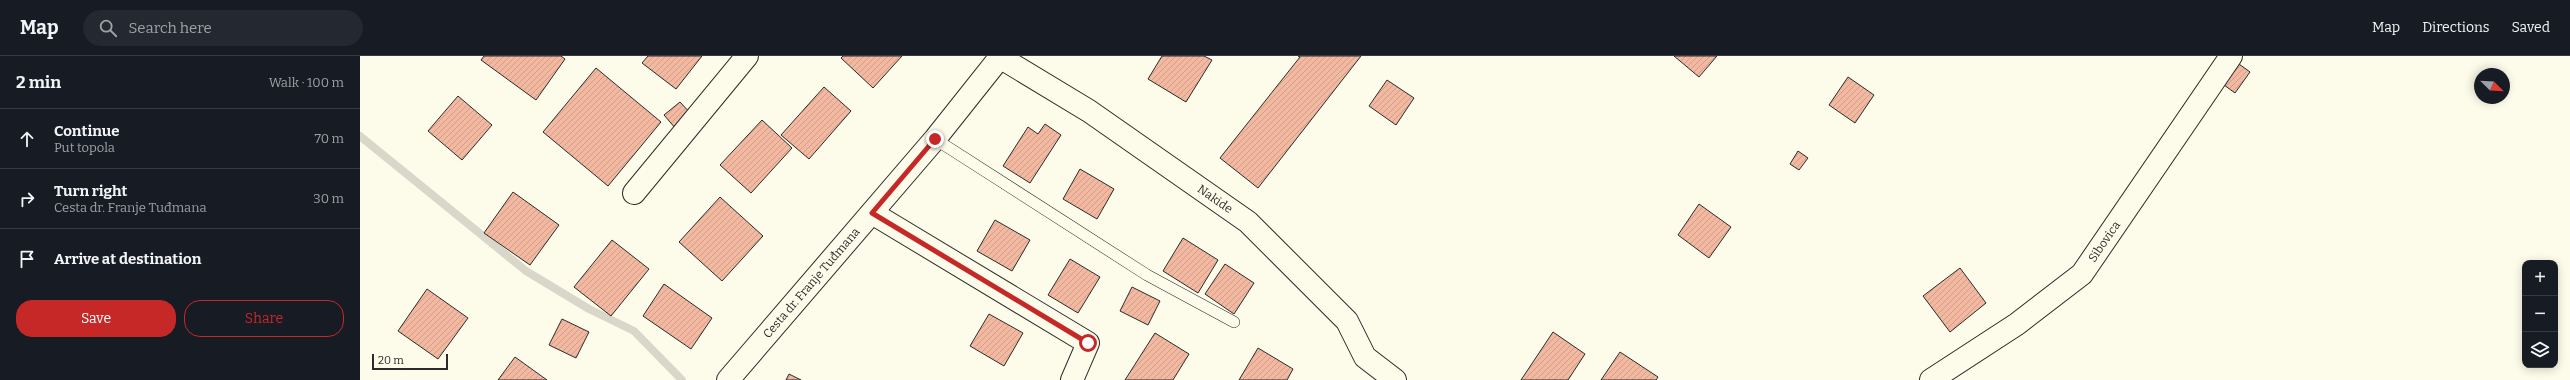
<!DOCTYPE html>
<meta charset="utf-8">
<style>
:root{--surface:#171b24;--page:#242831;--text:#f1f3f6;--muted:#9ea1a6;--line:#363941;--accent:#c62828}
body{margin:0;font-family:Bitter,serif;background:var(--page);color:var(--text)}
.controls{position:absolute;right:12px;bottom:12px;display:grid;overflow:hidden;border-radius:8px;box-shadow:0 2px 10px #0003}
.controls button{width:36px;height:36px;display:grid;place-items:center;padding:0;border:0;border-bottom:1px solid var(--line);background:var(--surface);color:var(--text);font:20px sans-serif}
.compass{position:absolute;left:2114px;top:12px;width:36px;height:36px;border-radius:50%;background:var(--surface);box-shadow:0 2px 10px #0003;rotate:114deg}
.scale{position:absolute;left:12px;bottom:10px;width:76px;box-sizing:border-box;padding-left:4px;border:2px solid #2b2b2b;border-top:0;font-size:11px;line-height:14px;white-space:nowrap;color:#2b2b2b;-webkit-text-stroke:3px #fdfbea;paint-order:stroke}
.stop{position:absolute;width:12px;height:12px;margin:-9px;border:3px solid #c62828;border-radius:50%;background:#fff}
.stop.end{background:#c62828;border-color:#fff;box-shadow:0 1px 4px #0008}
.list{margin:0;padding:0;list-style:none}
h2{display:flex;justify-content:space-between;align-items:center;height:52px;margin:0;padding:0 16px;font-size:17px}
h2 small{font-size:13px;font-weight:400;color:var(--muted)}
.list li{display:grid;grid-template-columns:26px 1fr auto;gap:12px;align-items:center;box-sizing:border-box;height:60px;padding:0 16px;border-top:1px solid var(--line)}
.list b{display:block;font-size:15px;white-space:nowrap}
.list p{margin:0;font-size:13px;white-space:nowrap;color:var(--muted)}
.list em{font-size:13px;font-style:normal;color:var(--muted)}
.actions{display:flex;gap:8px;padding:12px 16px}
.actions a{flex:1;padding:9px 0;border:1px solid var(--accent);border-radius:16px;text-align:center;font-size:14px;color:var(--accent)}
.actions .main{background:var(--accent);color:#fff}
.icon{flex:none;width:22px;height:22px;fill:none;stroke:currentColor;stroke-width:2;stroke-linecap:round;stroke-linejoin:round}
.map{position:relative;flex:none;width:2210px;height:324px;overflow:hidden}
header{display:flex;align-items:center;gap:24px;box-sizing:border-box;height:56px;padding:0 20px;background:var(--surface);border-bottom:1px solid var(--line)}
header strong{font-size:19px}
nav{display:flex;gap:22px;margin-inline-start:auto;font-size:14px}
.search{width:280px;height:36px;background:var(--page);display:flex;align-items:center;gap:10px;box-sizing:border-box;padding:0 14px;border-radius:22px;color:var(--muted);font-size:15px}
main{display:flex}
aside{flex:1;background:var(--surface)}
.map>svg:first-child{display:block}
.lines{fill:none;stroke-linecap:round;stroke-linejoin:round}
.stream{stroke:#d8d7c9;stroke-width:8}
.building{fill:url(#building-hatch);stroke:#2b2b2b}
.lane-casing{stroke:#2b2b2b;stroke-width:12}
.street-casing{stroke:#2b2b2b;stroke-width:24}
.secondary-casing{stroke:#2b2b2b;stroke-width:24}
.lane{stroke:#fdfbea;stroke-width:11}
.street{stroke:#fdfbea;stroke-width:22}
.secondary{stroke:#fdfbea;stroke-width:22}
.route{stroke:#c62828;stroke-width:5}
.labels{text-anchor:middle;stroke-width:3;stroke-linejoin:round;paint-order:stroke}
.street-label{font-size:12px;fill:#2b2b2b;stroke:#fdfbea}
</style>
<header>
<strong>Map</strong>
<div class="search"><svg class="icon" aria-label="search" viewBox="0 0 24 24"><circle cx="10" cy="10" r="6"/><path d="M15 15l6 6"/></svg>Search here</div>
<nav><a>Map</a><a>Directions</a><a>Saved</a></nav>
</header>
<main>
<aside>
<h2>2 min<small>Walk · 100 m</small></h2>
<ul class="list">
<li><svg class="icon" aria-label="ahead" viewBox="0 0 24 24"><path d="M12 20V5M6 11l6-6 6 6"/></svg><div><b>Continue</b><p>Put topola</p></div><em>70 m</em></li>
<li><svg class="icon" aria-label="right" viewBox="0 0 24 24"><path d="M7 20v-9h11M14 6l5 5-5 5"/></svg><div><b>Turn right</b><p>Cesta dr. Franje Tuđmana</p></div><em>30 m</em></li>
<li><svg class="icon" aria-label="arrive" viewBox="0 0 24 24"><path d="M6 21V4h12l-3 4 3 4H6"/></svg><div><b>Arrive at destination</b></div></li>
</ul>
<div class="actions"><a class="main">Save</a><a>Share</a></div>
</aside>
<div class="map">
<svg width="2210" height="324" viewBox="0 0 2210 324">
<defs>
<pattern id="building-hatch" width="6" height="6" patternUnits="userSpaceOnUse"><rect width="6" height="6" fill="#f2b8a0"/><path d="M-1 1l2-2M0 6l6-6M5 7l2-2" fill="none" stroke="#d09e8a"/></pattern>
</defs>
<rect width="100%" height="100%" fill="#fdfbea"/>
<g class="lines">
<path class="stream" d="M 0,80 L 166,215 L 229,253 L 274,275 L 322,324"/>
</g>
<path class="building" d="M 124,0 L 201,0 L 205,3 L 176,44 L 121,4 Z
M 288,0 L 342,0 L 316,33 L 282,7 Z
M 483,0 L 542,0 L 513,32 L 481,2 Z
M 802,0 L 844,0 L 852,4 L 826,46 L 788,23 Z
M 938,0 L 1001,0 L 898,132 L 860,102 L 940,1 Z
M 1314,0 L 1357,0 L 1339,21 Z
M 1879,8 L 1890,16 L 1875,37 L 1864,29 Z
M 236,12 L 301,66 L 248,130 L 183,76 Z
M 1488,21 L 1514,39 L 1495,67 L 1469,49 Z
M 1027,24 L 1054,42 L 1036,69 L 1009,50 Z
M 464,31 L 491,55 L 449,103 L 421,79 Z
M 98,40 L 132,69 L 102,104 L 68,75 Z
M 320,46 L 332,59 L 316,73 L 304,59 Z
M 402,64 L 432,92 L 391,137 L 360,109 Z
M 685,68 L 701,79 L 670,127 L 643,110 L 668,71 L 678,78 Z
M 1438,95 L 1448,102 L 1439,114 L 1430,108 Z
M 720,113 L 754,133 L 737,163 L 703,143 Z
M 153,136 L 199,169 L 170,209 L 124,177 Z
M 360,141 L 403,180 L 362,225 L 319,186 Z
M 1339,148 L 1371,171 L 1349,202 L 1318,179 Z
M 635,164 L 670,184 L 652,215 L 617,195 Z
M 823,182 L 858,204 L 838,237 L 803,215 Z
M 252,184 L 289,213 L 251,260 L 214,231 Z
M 710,203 L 740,221 L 718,257 L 688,239 Z
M 865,208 L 894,227 L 874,258 L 845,238 Z
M 1600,212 L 1626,247 L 1590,276 L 1563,240 Z
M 304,228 L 352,262 L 331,293 L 283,260 Z
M 772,231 L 800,245 L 788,269 L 760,255 Z
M 67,233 L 108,262 L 78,303 L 38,275 Z
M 629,258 L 663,277 L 644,310 L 610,290 Z
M 202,263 L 229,276 L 216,302 L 189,289 Z
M 1193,276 L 1225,298 L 1208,324 L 1161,324 Z
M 795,277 L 829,298 L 813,324 L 765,324 Z
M 898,292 L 933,313 L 927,324 L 879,324 Z
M 1260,296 L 1298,321 L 1296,324 L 1241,324 Z
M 155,301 L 187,324 L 138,324 Z
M 429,318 L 441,324 L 426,324 Z"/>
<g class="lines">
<defs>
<path id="lane" d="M 575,83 L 787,219 L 874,266"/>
<g id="street">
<path id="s1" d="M 638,0 L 729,55 L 888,166 L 987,265 L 1005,301 L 1035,324"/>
<path d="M 274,137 L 387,0"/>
<path d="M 512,157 L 728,287 L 712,324"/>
<path id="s2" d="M 1571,324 L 1657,268 L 1722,218 L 1871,0"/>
</g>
<g id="secondary">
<path id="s3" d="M 368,324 L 575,83 L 641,0"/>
</g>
</defs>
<use href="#lane" class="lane-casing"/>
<use href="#street" class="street-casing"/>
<use href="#secondary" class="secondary-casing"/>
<use href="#lane" class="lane"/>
<use href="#street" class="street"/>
<use href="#secondary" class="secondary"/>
</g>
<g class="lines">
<path class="route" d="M 575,83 L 512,157 L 728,287"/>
</g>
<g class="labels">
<g class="street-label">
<text dy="4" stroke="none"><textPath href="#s1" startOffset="260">Nakide</textPath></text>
<text dy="4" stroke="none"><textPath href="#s2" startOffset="224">Sibovica</textPath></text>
<text dy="4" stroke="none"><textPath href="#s3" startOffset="128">Cesta dr. Franje Tuđmana</textPath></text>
</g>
</g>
</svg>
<div class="controls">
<button>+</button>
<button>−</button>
<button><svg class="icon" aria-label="layers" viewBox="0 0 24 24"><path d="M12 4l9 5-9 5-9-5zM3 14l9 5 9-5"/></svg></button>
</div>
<svg class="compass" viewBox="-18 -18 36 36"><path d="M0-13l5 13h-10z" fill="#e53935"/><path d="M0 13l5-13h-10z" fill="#9ea1a6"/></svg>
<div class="scale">20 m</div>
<div class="stop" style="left:728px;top:287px"></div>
<div class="stop end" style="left:575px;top:83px"></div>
</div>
</main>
